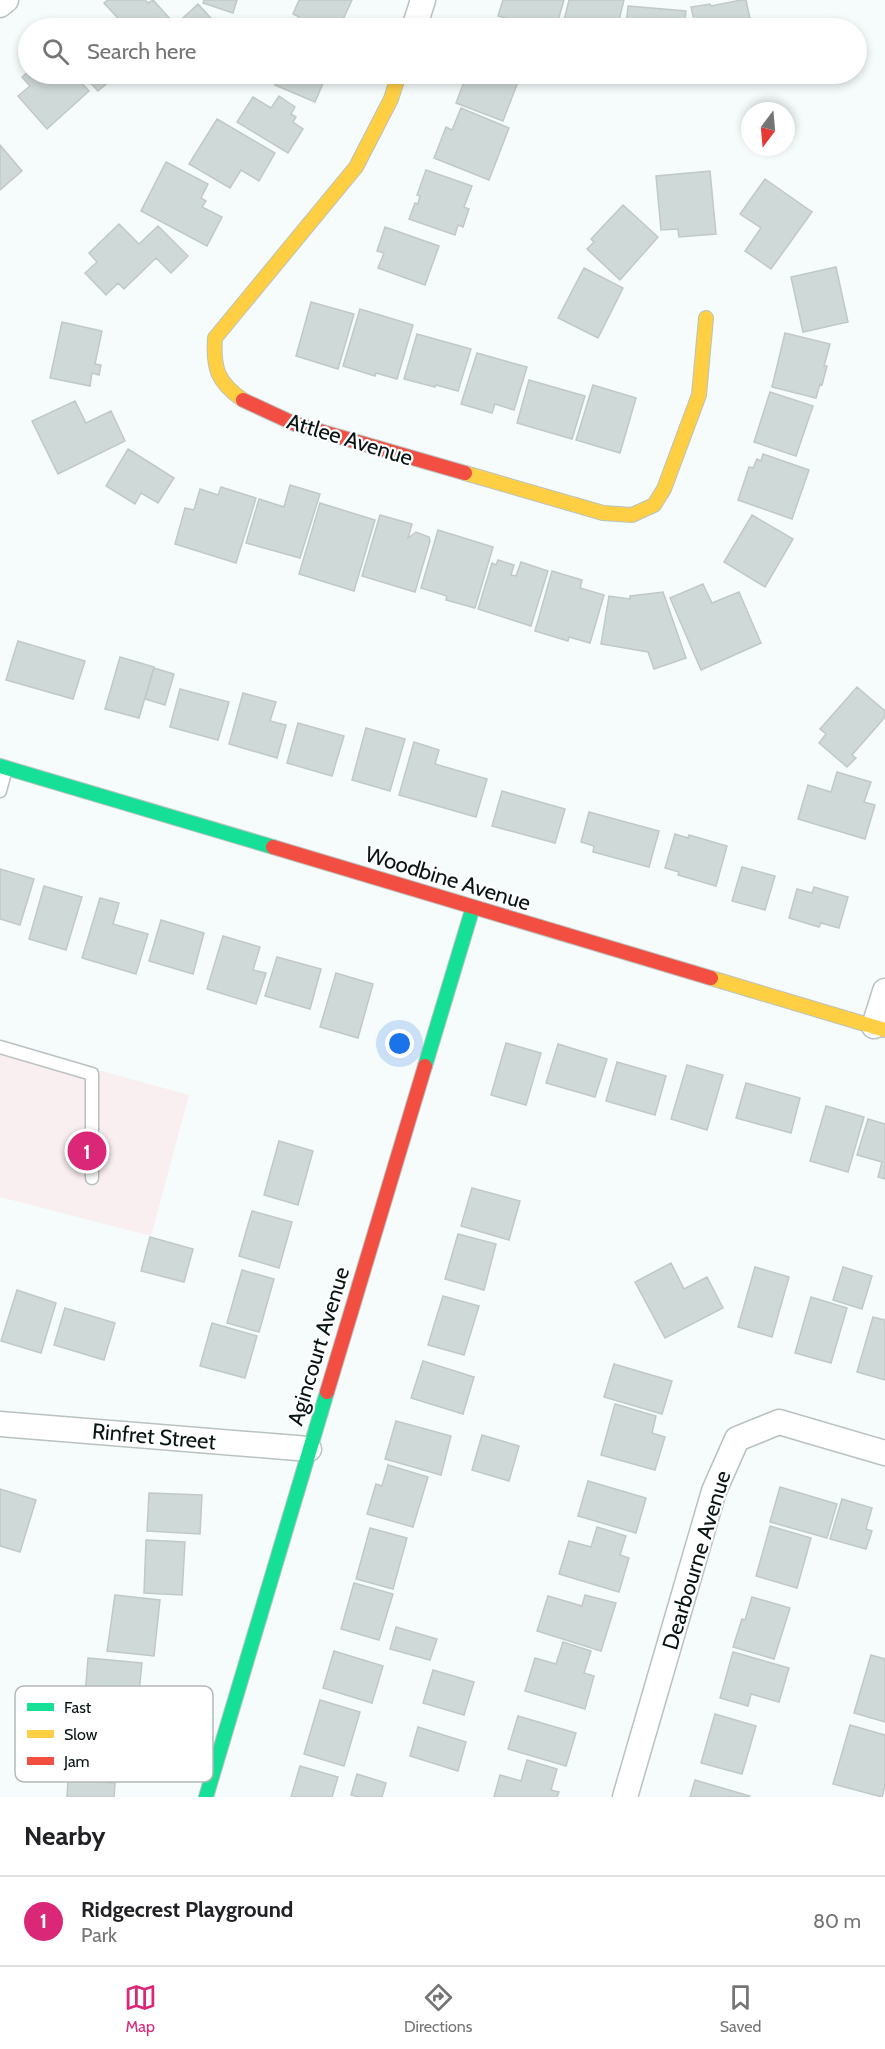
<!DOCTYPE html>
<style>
:root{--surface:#fff;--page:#f6f6f6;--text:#202124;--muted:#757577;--line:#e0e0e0;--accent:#db2777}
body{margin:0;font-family:Cabin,sans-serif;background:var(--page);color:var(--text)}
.compass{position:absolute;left:741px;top:102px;width:54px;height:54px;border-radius:50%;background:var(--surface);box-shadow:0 3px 9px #0003;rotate:196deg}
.you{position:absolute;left:400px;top:1044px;width:21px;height:21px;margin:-15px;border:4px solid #fff;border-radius:50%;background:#1a73e8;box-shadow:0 0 0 9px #1a73e833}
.badge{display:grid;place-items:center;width:39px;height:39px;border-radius:50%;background:var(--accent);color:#fff;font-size:20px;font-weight:700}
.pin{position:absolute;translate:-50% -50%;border:3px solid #fff;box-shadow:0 2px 6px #0006}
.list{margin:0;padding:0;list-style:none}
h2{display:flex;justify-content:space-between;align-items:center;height:78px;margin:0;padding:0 24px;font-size:26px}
h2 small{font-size:20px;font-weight:400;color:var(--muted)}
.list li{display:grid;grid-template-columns:39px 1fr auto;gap:18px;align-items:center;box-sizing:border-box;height:90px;padding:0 24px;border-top:2px solid var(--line)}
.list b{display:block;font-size:22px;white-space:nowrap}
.list p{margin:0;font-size:20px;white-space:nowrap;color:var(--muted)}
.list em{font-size:20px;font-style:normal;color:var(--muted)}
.icon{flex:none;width:33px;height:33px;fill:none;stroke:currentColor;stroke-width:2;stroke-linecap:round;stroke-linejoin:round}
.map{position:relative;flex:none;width:885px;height:1797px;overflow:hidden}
.search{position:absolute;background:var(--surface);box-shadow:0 3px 9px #0003;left:18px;right:18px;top:18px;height:66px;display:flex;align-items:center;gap:15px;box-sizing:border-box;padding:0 21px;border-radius:33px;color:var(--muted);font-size:22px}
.sheet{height:168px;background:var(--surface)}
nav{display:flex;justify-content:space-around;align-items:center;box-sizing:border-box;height:84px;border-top:2px solid var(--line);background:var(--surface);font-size:16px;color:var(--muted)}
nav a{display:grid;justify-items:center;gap:3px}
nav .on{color:var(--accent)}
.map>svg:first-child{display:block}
.green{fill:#f9eef0}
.building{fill:#cfd9d7;stroke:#c1c9c8;stroke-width:1.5}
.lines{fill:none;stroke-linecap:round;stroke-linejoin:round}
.lane-casing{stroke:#b9c2c1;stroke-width:15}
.street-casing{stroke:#b9c2c1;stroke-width:27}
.fast-casing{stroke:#b9c2c1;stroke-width:16}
.slow-casing{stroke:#b9c2c1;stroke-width:16}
.jam-casing{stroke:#b9c2c1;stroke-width:16}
.lane{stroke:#fefffe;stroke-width:12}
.street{stroke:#fefffe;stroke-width:24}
.fast{stroke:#16e098;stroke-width:14}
.slow{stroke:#ffcf43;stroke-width:14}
.jam{stroke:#f24e42;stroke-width:14}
.labels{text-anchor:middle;stroke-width:4.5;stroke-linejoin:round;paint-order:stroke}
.street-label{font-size:22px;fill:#081413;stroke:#fff}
.key{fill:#fff;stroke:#b5b8b8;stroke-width:1.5}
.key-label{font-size:16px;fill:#081413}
</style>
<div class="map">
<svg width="885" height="1797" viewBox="0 0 885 1797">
<rect width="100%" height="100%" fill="#f5fcfb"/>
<path class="green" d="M 0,1043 L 189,1095 L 151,1236 L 0,1197 Z"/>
<path class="building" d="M 108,0 L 145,0 L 148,3 L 153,0 L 172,21 L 164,28 L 127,28 L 104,3 Z
M 204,0 L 237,0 L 233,13 L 203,3 Z
M 299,0 L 352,0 L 339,28 L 297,28 L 294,27 L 299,17 L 293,14 Z
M 503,0 L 564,0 L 556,28 L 544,28 L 498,16 Z
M 569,0 L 624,0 L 617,28 L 562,28 Z
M 741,0 L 746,0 L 752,28 L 696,28 L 691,7 L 710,4 L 711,6 Z
M 198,4 L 220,28 L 172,28 Z
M 628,6 L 686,11 L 684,28 L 626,28 Z
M 28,72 L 28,74 L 73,74 L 89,91 L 47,129 L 18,96 L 30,86 L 22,77 Z
M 82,74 L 118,74 L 98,91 Z
M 280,74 L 327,74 L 315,102 L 275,85 Z
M 467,74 L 521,74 L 503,121 L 456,103 Z
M 279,96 L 295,107 L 291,114 L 296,117 L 293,122 L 303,129 L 288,153 L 237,122 L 253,97 L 271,108 Z
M 461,108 L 509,128 L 489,180 L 434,158 L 446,127 L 452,130 Z
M 217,119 L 275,153 L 259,181 L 241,170 L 230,188 L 189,164 Z
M 0,145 L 22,171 L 0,190 Z
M 166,162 L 208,184 L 201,198 L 206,201 L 202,207 L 222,217 L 207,246 L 141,211 Z
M 426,170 L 472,186 L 464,207 L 469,209 L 463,227 L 458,225 L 455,235 L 409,219 L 415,203 L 418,204 L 420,196 L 417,195 Z
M 710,171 L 716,234 L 679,237 L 678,229 L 661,230 L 656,176 Z
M 765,179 L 812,212 L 771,269 L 745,251 L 761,228 L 740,214 Z
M 623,205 L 658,237 L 620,280 L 587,249 L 594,242 L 591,239 Z
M 119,224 L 139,244 L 158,226 L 188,256 L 171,273 L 156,258 L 124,289 L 118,283 L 106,295 L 85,273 L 97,262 L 89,253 Z
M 385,227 L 439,246 L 425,285 L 378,268 L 384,253 L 377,251 Z
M 836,267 L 848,322 L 803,332 L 791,277 Z
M 584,268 L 623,288 L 598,338 L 558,318 Z
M 311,302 L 354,314 L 338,369 L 296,356 Z
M 360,309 L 413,325 L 397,379 L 376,373 L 375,376 L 343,366 Z
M 62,322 L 102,331 L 95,364 L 101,365 L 99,375 L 92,373 L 90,386 L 50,378 Z
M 785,333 L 830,344 L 824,366 L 827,366 L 822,385 L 820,384 L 816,398 L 772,387 Z
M 417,334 L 471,349 L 458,391 L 436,385 L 435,387 L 404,379 Z
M 477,353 L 527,367 L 514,410 L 495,404 L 492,413 L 461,404 Z
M 529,380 L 585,396 L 572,439 L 517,423 Z
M 593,385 L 636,398 L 620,453 L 576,440 Z
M 770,392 L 813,406 L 796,456 L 754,442 Z
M 75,401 L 86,423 L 111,411 L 125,441 L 58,474 L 32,421 Z
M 128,449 L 174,478 L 158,503 L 141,493 L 135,504 L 106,486 Z
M 763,454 L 809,470 L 792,519 L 738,500 L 749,467 L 753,468 L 757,459 L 761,461 Z
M 290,485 L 320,494 L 300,558 L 246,543 L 259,499 L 284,507 Z
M 221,487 L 256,498 L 236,563 L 175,544 L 185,508 L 194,510 L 200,489 L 218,495 Z
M 320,503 L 375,520 L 354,591 L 299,574 Z
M 380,515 L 412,524 L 408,538 L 416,532 L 429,537 L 430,541 L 415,592 L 362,576 Z
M 752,515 L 793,539 L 765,587 L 724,562 Z
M 438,530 L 493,547 L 475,608 L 446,600 L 447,596 L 421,588 Z
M 498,560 L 514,565 L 511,575 L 516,576 L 521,562 L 548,571 L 531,626 L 478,609 L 492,563 L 496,565 Z
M 552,571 L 582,580 L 580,588 L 604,595 L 590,643 L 569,637 L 568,641 L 535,631 Z
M 703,584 L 712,603 L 739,592 L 761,643 L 701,670 L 670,598 Z
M 663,592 L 686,658 L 654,669 L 648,652 L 601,644 L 609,596 L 630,599 L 630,596 Z
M 18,641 L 85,661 L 73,699 L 6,680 Z
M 120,657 L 154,667 L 139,718 L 105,709 Z
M 154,668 L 174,674 L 165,705 L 145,699 Z
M 857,687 L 885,711 L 885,717 L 852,755 L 856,758 L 847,767 L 819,743 L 826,734 L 820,729 Z
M 180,689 L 229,702 L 218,740 L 170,727 Z
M 243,693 L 276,702 L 270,721 L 286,725 L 277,758 L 229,744 Z
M 298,723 L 344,736 L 332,776 L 287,763 Z
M 366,728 L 405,739 L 390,791 L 352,780 Z
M 414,742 L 439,750 L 435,764 L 487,779 L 476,817 L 399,795 Z
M 837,772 L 871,782 L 864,802 L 875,805 L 865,839 L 798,819 L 808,785 L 831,792 Z
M 502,791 L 565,809 L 555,843 L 492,826 Z
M 589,812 L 659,831 L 649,867 L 593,852 L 594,846 L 581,842 Z
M 675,834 L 688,838 L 689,835 L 727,846 L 716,886 L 678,875 L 679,872 L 665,868 Z
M 742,867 L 775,876 L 765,910 L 732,901 Z
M 0,869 L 34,879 L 20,925 L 0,919 Z
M 44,886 L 82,897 L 66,950 L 29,939 Z
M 814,887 L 848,897 L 839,928 L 821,923 L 819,927 L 789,918 L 797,889 L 812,893 Z
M 100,898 L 119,903 L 113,924 L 148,934 L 136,974 L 82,958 Z
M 161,920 L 204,933 L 193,974 L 149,961 Z
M 223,936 L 260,947 L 253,970 L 266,973 L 256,1004 L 207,989 Z
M 277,957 L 321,969 L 310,1009 L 265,996 Z
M 336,973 L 373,984 L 358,1038 L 320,1027 Z
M 506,1043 L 541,1053 L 526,1105 L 491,1095 Z
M 558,1044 L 607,1059 L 595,1097 L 546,1083 Z
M 617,1062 L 666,1076 L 655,1115 L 606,1101 Z
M 687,1065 L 723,1075 L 707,1130 L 671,1119 Z
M 746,1083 L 800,1098 L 791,1133 L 736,1118 Z
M 826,1106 L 864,1117 L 848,1172 L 810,1161 Z
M 868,1119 L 885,1124 L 885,1179 L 878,1177 L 882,1162 L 857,1155 Z
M 279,1141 L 313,1151 L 298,1205 L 264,1195 Z
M 472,1188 L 520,1201 L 509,1240 L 461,1226 Z
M 252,1211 L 292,1222 L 279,1268 L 239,1256 Z
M 458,1234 L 496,1244 L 484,1290 L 445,1279 Z
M 150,1237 L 193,1249 L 184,1282 L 141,1271 Z
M 671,1263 L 684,1289 L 707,1277 L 723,1308 L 665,1338 L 635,1282 Z
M 755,1267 L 789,1277 L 772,1337 L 738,1327 Z
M 843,1267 L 872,1276 L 862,1309 L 833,1300 Z
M 242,1270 L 274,1279 L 259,1332 L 227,1323 Z
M 17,1290 L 56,1303 L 41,1353 L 1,1341 Z
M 443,1296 L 479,1306 L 464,1355 L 428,1345 Z
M 811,1297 L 847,1308 L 831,1363 L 795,1353 Z
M 65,1308 L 115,1323 L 104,1360 L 54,1345 Z
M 873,1317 L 885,1320 L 885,1380 L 857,1372 Z
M 212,1323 L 257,1336 L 245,1378 L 200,1366 Z
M 423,1361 L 474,1377 L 463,1414 L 411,1398 Z
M 614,1364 L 672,1381 L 662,1414 L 604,1397 Z
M 615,1404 L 656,1416 L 652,1433 L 665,1437 L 655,1470 L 601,1455 Z
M 396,1421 L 451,1436 L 441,1475 L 385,1459 Z
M 482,1435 L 519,1446 L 509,1481 L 472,1470 Z
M 388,1465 L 428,1477 L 413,1527 L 367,1514 L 376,1484 L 382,1486 Z
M 588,1481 L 646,1498 L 636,1533 L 578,1516 Z
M 780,1487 L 837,1504 L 827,1538 L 770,1522 Z
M 0,1489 L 36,1500 L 20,1552 L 0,1546 Z
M 149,1493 L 202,1495 L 200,1534 L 147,1531 Z
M 842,1499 L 872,1508 L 866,1529 L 872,1531 L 866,1549 L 830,1539 Z
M 770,1526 L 811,1538 L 797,1588 L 756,1576 Z
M 597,1527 L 626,1536 L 620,1555 L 629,1558 L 619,1592 L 559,1574 L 569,1541 L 591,1547 Z
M 370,1528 L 407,1538 L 393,1589 L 356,1579 Z
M 146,1540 L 185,1542 L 182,1595 L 144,1593 Z
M 354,1583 L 393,1594 L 379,1640 L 341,1629 Z
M 115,1595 L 160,1600 L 154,1656 L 107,1651 Z
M 585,1595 L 616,1603 L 601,1651 L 537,1631 L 548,1596 L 582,1606 Z
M 752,1597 L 790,1608 L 774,1659 L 733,1647 L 742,1619 L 745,1620 Z
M 396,1627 L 437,1639 L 430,1660 L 390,1649 Z
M 563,1642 L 591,1651 L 584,1673 L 594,1676 L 585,1709 L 525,1691 L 535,1658 L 556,1664 Z
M 334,1651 L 383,1666 L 372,1703 L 323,1688 Z
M 733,1652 L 789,1668 L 779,1702 L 751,1694 L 748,1706 L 720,1698 Z
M 871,1655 L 885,1659 L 885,1722 L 854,1713 Z
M 88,1658 L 142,1663 L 138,1702 L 85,1697 Z
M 433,1670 L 474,1682 L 464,1715 L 423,1703 Z
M 320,1700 L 360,1712 L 344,1766 L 304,1754 Z
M 715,1714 L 756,1726 L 742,1774 L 701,1763 Z
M 518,1716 L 576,1733 L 566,1766 L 508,1749 Z
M 850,1725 L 885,1735 L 885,1786 L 882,1797 L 833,1784 Z
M 418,1727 L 466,1742 L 458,1771 L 410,1756 Z
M 527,1760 L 557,1769 L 551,1790 L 559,1792 L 557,1797 L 494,1797 L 500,1775 L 521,1781 Z
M 300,1766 L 338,1777 L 332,1797 L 291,1797 Z
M 357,1774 L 386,1783 L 382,1797 L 359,1797 L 351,1795 Z
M 68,1779 L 115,1783 L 114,1797 L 67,1797 Z
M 695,1780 L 750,1796 L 749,1797 L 690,1797 Z"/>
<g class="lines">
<defs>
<path id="lane" d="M 0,791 L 6,769
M 0,1047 L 92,1074 L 92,1178"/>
<path id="street" d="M 0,5 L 6,0
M 414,28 L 423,0
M 874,1026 L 885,991
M 0,1424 L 309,1449
M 625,1797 L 714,1491 L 737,1439 L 779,1422 L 885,1453"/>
<path id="fast" d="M 0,766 L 273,847
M 425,1066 L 473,907
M 206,1797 L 327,1392"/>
<path id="slow" d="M 243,400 C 217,382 213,368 215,338 L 356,167 L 391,99 L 399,74
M 465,473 L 603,513 L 632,515 L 654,505 L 664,489 L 699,395 L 706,318
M 711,978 L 885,1030"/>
<path id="jam" d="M 243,400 L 295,424 L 465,473
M 273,847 L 711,978
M 327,1392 L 425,1066"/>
</defs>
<use href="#lane" class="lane-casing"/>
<use href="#street" class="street-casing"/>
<use href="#fast" class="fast-casing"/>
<use href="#slow" class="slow-casing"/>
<use href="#jam" class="jam-casing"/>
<use href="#lane" class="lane"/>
<use href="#street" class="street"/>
<use href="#fast" class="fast"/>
<use href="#slow" class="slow"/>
<use href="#jam" class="jam"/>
</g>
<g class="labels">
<g class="street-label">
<text transform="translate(350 439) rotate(17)" y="8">Attlee Avenue</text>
<text transform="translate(448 878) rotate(17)" y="8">Woodbine Avenue</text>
<text transform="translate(318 1346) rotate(-73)" y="8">Agincourt Avenue</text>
<text transform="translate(154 1436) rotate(5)" y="8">Rinfret Street</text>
<text transform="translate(696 1560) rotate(-73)" y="8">Dearbourne Avenue</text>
</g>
</g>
<rect x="15" y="1686" width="198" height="96" rx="9" class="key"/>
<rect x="27" y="1703" width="27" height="8" fill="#16e098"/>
<rect x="27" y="1730" width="27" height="8" fill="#ffcf43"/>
<rect x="27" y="1757" width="27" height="8" fill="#f24e42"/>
<g class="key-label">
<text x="64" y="1713">Fast</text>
<text x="64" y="1740">Slow</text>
<text x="64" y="1767">Jam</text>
</g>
</svg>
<svg class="compass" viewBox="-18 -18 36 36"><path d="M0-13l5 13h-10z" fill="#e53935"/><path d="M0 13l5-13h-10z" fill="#757577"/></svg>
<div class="you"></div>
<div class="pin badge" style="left:87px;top:1151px">1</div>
<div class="search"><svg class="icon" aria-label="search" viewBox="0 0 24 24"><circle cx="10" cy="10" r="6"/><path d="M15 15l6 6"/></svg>Search here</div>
</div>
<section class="sheet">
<h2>Nearby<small></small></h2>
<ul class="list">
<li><span class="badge">1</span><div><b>Ridgecrest Playground</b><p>Park</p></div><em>80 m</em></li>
</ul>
</section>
<nav>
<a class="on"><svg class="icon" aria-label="map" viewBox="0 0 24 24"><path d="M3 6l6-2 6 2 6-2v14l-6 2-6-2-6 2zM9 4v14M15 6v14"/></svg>Map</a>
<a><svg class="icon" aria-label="directions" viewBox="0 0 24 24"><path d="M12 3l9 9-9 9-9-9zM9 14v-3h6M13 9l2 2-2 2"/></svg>Directions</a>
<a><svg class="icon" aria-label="saved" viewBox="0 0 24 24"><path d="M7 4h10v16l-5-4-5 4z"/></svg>Saved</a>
</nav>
